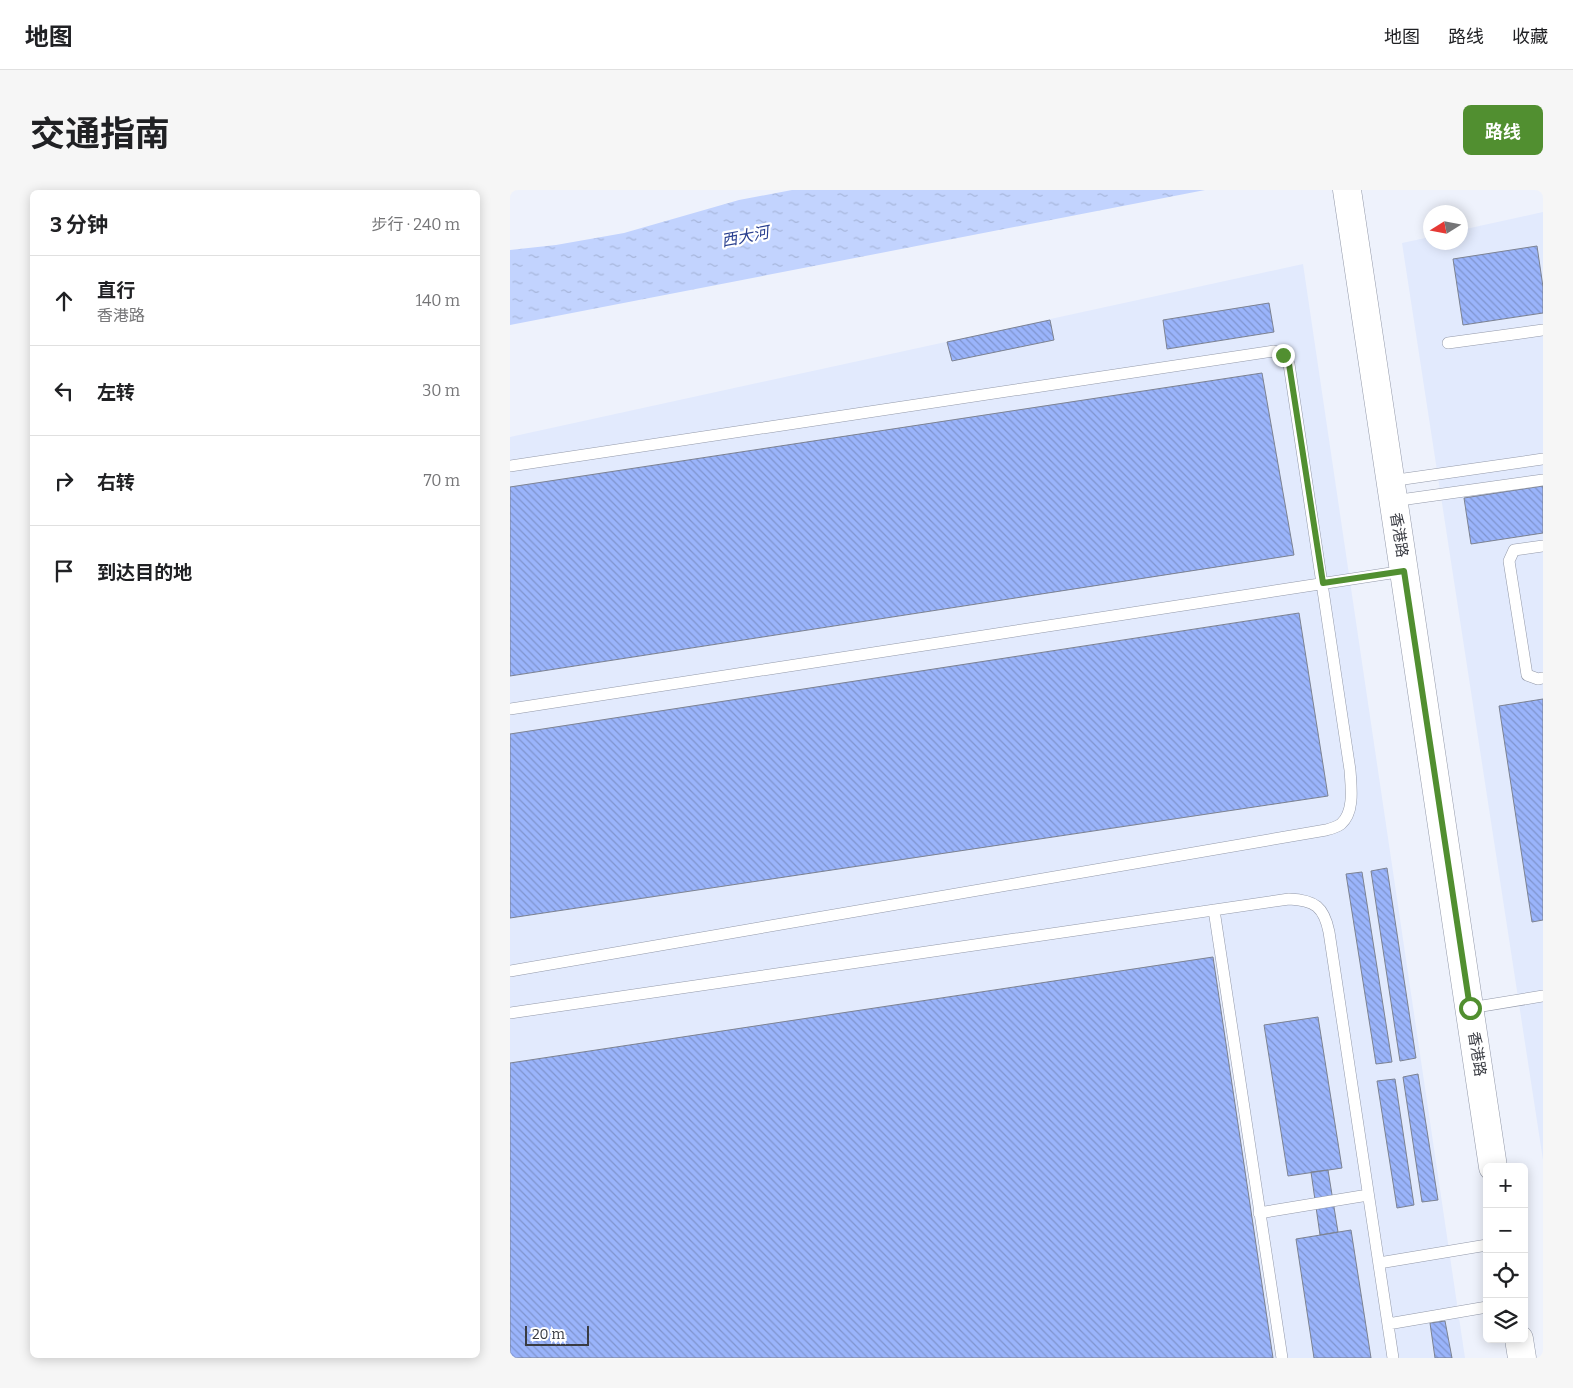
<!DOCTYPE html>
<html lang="zh">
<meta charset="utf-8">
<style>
:root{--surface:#fff;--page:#f6f6f6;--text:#202124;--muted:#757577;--line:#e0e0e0;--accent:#518f30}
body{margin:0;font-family:Bitter,"Noto Sans SC",serif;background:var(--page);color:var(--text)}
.controls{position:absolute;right:15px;bottom:15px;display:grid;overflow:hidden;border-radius:8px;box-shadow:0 2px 12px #0003}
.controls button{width:45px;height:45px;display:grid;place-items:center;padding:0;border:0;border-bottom:1px solid var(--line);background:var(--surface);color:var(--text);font:25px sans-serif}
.compass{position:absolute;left:913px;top:15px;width:45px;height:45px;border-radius:50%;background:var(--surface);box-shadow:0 2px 12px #0003;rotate:259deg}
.scale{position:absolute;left:15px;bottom:12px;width:64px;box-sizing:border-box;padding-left:5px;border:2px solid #393b42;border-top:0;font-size:14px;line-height:18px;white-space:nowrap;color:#393b42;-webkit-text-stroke:4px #fff;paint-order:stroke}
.stop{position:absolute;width:15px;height:15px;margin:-11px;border:4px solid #518f30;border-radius:50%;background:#fff}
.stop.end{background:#518f30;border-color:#fff;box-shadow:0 1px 5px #0008}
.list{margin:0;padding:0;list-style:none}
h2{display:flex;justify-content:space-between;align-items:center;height:65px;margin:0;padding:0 20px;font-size:21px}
h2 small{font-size:16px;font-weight:400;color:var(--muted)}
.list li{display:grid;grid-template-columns:32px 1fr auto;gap:15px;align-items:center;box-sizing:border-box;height:90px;padding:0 20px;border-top:1px solid var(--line)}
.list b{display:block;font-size:19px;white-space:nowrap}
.list p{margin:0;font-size:16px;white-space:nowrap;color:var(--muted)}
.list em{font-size:16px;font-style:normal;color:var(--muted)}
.icon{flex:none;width:28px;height:28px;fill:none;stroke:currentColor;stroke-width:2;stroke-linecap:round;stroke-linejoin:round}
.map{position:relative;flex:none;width:1033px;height:1168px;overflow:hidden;border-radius:8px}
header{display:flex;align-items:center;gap:30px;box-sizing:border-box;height:70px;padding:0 25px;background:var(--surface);border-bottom:1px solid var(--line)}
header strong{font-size:24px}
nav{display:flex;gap:28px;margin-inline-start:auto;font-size:18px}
.intro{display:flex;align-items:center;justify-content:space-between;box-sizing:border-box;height:120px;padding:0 30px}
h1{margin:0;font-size:35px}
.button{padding:12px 22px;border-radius:8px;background:var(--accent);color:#fff;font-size:18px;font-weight:700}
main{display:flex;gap:30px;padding:0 30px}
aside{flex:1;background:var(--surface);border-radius:8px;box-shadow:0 2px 12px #0003}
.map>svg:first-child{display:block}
.built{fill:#e2eafd}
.water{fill:url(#water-ripples)}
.building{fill:url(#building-back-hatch);stroke:#7c8291}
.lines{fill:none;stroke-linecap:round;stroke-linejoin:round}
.lane-casing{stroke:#9399a9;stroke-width:12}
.secondary-casing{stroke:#9399a9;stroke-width:29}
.lane{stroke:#fff;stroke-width:11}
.secondary{stroke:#fff;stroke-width:28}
.route{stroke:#518f30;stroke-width:6}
.labels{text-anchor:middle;stroke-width:4.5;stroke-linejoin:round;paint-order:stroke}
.street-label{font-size:15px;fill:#393b42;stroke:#fff}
.water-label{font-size:16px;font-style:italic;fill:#293f8f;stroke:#fff}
</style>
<header>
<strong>地图</strong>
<nav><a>地图</a><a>路线</a><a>收藏</a></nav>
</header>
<div class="intro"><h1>交通指南</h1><a class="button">路线</a></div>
<main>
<aside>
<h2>3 分钟<small>步行 · 240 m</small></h2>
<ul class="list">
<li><svg class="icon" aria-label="ahead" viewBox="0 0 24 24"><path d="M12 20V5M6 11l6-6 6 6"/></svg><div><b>直行</b><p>香港路</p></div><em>140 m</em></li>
<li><svg class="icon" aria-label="left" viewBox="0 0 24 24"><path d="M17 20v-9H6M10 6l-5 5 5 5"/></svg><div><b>左转</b></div><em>30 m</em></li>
<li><svg class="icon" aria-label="right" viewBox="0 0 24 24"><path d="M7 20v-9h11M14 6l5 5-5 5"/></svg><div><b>右转</b></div><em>70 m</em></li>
<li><svg class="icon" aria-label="arrive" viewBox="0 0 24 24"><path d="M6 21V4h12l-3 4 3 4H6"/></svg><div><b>到达目的地</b></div></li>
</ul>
</aside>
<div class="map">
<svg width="1033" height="1168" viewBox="0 0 1033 1168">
<defs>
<pattern id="water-ripples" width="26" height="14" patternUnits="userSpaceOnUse" patternTransform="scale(1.25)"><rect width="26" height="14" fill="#c2d3fe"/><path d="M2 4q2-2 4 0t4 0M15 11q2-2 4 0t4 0" fill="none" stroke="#a7b6db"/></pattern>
<pattern id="building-back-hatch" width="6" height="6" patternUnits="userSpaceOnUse" patternTransform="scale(1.25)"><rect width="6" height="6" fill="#9ab4fb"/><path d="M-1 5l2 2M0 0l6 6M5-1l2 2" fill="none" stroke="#7f94cd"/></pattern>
</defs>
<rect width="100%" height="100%" fill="#eef2fc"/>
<path class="built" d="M 1033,22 L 1033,970 L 892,53 L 920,47 L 921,52 L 951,52 L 951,40 Z
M 793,74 L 955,1168 L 0,1168 L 0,247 Z"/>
<path class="water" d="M 282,0 L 695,0 L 0,135 L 0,60 L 46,55 L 114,43 L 229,10 Z"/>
<path class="building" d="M 1027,56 L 1033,97 L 1033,123 L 953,135 L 943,69 Z
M 759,113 L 764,142 L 657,159 L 653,130 Z
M 540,130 L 544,150 L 442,171 L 437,152 Z
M 752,183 L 784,365 L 0,486 L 0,297 Z
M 1033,296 L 1033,343 L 961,354 L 954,308 Z
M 789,423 L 818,606 L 0,728 L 0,544 Z
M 1033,509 L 1033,730 L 1022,732 L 989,516 Z
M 877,678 L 906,868 L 890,871 L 861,681 Z
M 852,682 L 882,872 L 866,874 L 836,684 Z
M 703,767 L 763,1168 L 0,1168 L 0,873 Z
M 808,827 L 832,978 L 778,986 L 754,835 Z
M 908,884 L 928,1010 L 912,1012 L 893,887 Z
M 885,889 L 904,1015 L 887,1018 L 867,891 Z
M 818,980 L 828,1042 L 810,1045 L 801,982 Z
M 841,1040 L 861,1168 L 804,1168 L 786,1049 Z
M 935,1131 L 942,1168 L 925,1168 L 920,1133 Z"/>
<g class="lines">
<defs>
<path id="lane" d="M 938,153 L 1033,140
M 0,276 L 764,161 L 773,165 L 779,174 L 840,580 C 841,596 845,622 831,634 C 827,637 820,639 816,640 L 0,781
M 880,291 L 1033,269
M 883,311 L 1033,290
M 1033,356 L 1004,360 L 999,371 L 1017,485 L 1028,489 L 1033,488
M 0,519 L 894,381
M 704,720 L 772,1168
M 960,818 L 1033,806
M 0,823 L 779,709 C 805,710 814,717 819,742 L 883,1168
M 749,1023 L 858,1005
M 869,1073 L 977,1055
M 878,1134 L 977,1117"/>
<path id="secondary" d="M 837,0 L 983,977
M 1009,1149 L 1012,1168"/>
</defs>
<use href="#lane" class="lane-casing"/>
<use href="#secondary" class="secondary-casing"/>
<use href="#lane" class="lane"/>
<use href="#secondary" class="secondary"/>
</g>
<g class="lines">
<path class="route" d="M 773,165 L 779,174 L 813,393 L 894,381 L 960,818"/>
</g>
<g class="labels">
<g class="street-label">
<text transform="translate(889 345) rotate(81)" y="5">香港路</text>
<text transform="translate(967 864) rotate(81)" y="5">香港路</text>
</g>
<g class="water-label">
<text transform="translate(235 46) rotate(-11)" y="6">西大河</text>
</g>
</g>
</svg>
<div class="controls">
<button>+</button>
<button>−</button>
<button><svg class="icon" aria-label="locate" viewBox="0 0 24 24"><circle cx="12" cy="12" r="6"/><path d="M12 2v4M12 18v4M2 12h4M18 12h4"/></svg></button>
<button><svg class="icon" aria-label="layers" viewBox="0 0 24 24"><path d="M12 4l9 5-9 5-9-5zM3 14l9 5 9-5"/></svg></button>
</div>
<svg class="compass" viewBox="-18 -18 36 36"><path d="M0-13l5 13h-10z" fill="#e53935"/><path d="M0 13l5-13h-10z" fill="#757577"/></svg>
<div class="scale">20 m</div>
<div class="stop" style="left:960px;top:818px"></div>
<div class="stop end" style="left:773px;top:165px"></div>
</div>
</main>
